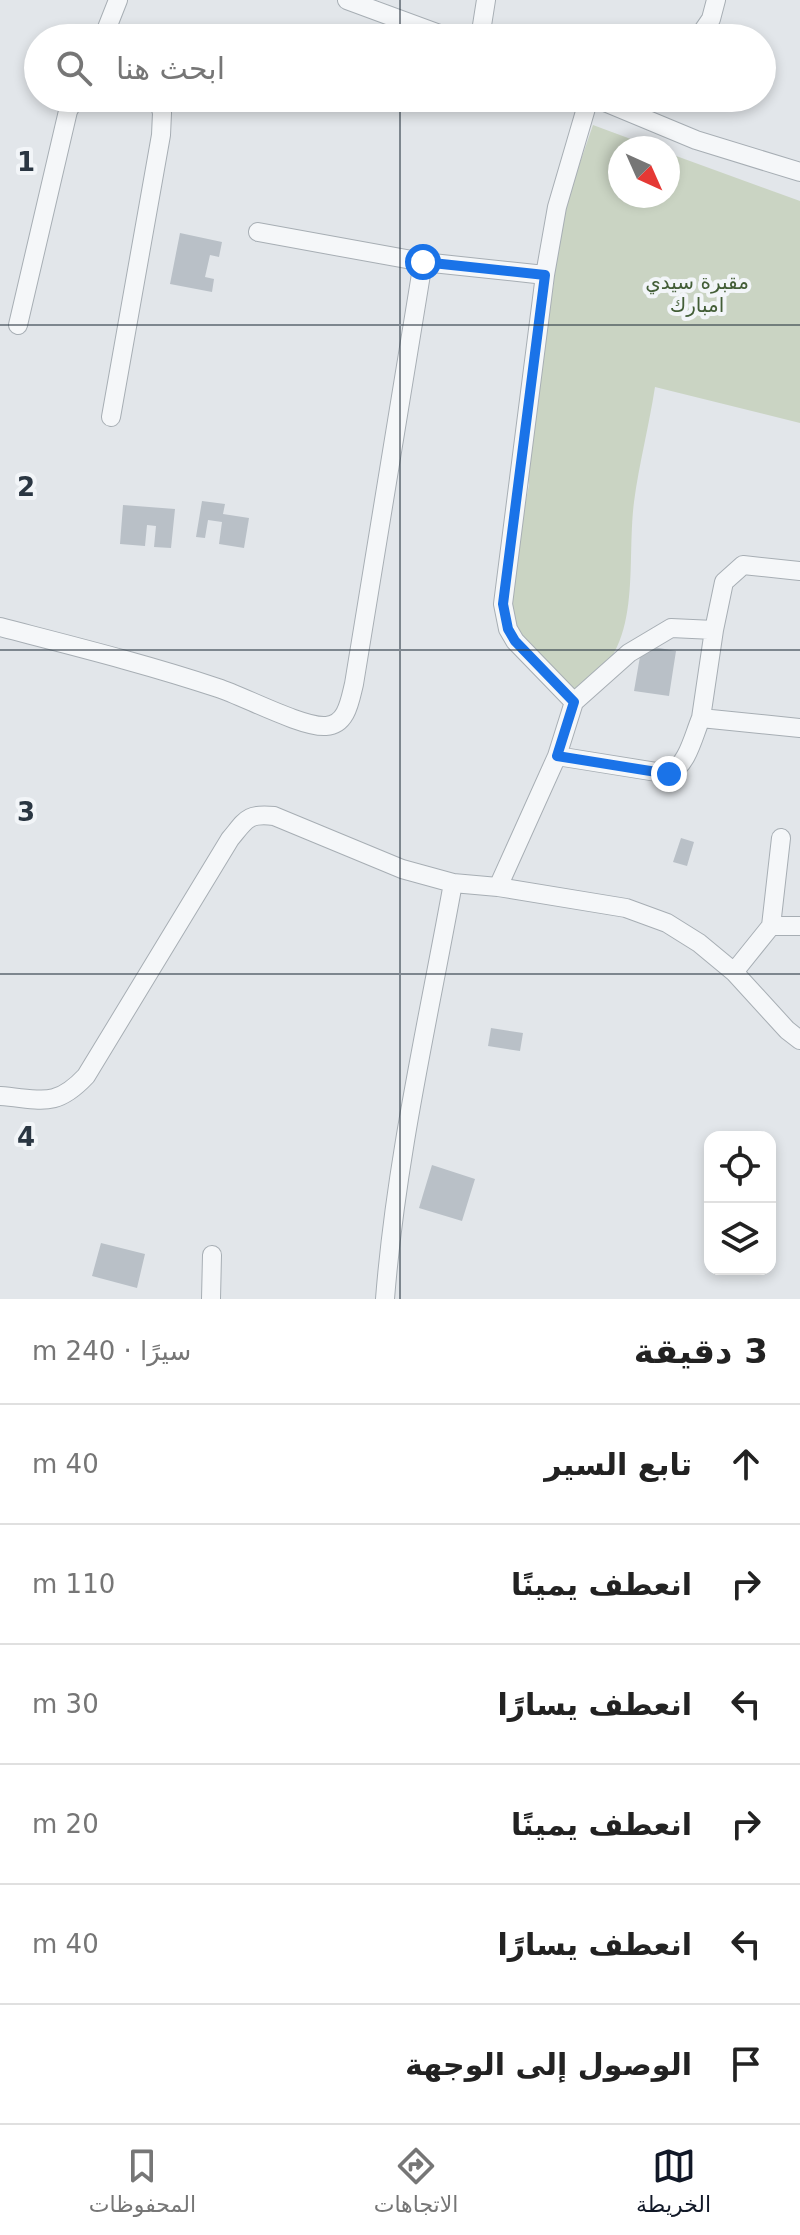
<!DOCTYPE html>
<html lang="ar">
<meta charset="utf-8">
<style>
:root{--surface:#fff;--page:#f6f6f6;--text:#222;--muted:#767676;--line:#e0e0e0;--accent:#111827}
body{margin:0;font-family:"DejaVu Sans",Vazirmatn,sans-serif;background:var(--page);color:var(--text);direction:rtl}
.controls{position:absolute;right:24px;bottom:24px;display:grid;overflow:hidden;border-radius:16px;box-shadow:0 4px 12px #0003}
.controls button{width:72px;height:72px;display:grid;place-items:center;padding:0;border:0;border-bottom:2px solid var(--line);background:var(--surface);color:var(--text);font:40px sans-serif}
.compass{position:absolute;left:608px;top:136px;width:72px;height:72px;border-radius:50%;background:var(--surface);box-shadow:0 4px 12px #0003;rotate:135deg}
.stop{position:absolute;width:24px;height:24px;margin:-18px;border:6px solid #1a73e8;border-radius:50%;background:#fff}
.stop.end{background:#1a73e8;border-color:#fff;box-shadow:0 2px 8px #0008}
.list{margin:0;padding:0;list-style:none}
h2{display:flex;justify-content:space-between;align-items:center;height:104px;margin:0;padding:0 32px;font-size:34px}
h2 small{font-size:26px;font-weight:400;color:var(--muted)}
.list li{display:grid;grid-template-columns:52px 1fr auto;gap:24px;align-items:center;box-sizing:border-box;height:120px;padding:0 32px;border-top:2px solid var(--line)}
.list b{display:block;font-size:30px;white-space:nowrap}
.list em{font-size:26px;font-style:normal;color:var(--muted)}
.icon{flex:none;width:44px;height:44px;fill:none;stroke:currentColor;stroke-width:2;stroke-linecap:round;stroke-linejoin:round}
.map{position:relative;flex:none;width:800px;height:1299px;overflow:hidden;direction:ltr}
.search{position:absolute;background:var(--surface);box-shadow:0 4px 12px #0003;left:24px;right:24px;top:24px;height:88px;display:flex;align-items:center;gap:20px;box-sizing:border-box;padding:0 28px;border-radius:44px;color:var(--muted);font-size:30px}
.sheet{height:824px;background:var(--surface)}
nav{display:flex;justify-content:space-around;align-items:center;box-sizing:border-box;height:112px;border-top:2px solid var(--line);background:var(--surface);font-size:22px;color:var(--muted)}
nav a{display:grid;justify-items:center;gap:4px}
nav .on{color:var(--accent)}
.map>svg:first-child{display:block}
.green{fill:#cad4c3}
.building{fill:#b9c0c7}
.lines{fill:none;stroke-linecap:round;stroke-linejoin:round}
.minor-casing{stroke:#a7aeb4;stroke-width:20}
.minor{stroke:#f5f7f9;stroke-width:18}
.route{stroke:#1a73e8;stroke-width:10}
.grid{fill:none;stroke:#2a3642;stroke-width:2;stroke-opacity:0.55}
.labels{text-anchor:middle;stroke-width:8;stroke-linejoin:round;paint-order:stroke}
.park-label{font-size:20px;fill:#435e37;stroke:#f2f5f8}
.grid-label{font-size:26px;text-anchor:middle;font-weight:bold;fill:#2a3642;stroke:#f2f5f8;stroke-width:8;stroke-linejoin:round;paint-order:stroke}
</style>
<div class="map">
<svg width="800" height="1299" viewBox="0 0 800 1299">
<rect width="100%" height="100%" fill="#e2e6ea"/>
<path class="green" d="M 593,125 L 655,148 L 620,148 L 620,196 L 668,196 L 668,153 L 800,201 L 800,423 L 655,387 C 649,426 639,464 634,502 C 625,573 648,665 562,695 L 508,623 L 518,539 L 529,485 L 526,459 L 554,282 L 555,235 Z"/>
<path class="building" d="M 180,233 L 222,242 L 219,257 L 210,255 L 205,277 L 214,279 L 212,292 L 170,284 Z
M 202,501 L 225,504 L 223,514 L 249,518 L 244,548 L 219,544 L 222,522 L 208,520 L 205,538 L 196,537 Z
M 123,505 L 175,509 L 171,548 L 154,547 L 156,526 L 147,525 L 145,546 L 120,544 Z
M 642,645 L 676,651 L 669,696 L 634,691 Z
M 681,838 L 694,842 L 687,866 L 673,862 Z
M 491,1028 L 523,1033 L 520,1051 L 488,1046 Z
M 432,1165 L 475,1179 L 462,1221 L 419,1208 Z
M 101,1243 L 145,1254 L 137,1288 L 92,1276 Z"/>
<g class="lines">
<defs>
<path id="minor" d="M 347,0 L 450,38
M 103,38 L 118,0
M 480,38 L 486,0
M 698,38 L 711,19 L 716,0
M 595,98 L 696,140 L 800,172
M 258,232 L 423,262
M 18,325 L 68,111 L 75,98
M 111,417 L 161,135 L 162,113 L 158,98
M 0,627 C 73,646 146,664 218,688 C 243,696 303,728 326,726 C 347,725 350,700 354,684 L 423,262 L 545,275
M 714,630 L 701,718 L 800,728
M 574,702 L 629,653 L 671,628 L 714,630 L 724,582 L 743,565 L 800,571
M 557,756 L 669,774 C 688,764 693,737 701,718
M 498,887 L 557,756 L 574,702 L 515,641 L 508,629 L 503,604 L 545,275 L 557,207 L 589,98
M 771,926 L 800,926
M 734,972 L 771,926 L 781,838
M 0,1096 C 41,1099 55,1109 86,1076 L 230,839 C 246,820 247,813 274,816 L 402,869 L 453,883 L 498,887 L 626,908 L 667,923 L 699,943 L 734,972 L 787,1030 L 800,1040
M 211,1299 L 212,1255
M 385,1299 C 396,1159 428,1021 453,883"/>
</defs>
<use href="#minor" class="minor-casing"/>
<use href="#minor" class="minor"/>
</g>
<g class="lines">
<path class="route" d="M 423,262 L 545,275 L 503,604 L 508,629 L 515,641 L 574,702 L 557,756 L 669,774"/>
</g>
<path class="grid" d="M 400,0 L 400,38M 400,98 L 400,1299M 0,325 L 800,325M 0,650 L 800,650M 0,974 L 800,974"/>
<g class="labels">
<g class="park-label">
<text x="697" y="289">مقبرة سيدي<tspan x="697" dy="23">امبارك</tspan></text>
</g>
</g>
<g class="grid-label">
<text x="26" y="171">1</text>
<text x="26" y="496">2</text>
<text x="26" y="821">3</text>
<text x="26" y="1146">4</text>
</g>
</svg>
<div class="controls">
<button><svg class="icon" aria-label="locate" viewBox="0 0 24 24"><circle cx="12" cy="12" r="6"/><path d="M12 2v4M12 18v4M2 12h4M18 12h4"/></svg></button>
<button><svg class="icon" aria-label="layers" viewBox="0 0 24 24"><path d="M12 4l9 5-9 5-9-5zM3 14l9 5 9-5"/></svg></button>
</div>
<svg class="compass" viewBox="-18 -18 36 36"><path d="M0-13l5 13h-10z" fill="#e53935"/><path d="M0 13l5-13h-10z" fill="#767676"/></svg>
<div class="stop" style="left:423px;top:262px"></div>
<div class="stop end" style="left:669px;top:774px"></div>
<div class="search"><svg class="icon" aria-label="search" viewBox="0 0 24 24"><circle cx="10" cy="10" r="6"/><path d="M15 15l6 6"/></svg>ابحث هنا</div>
</div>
<section class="sheet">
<h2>3 دقيقة<small>سيرًا · 240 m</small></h2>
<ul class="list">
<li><svg class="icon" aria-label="ahead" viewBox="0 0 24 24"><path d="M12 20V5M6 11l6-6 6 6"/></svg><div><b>تابع السير</b></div><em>40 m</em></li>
<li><svg class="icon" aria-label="right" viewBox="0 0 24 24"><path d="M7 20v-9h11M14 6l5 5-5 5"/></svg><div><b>انعطف يمينًا</b></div><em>110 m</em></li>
<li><svg class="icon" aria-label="left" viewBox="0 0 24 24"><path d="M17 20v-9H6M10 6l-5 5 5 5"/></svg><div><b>انعطف يسارًا</b></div><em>30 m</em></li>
<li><svg class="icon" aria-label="right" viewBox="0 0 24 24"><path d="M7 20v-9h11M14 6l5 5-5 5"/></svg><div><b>انعطف يمينًا</b></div><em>20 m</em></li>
<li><svg class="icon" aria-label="left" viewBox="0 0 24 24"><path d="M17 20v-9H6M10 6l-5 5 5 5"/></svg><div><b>انعطف يسارًا</b></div><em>40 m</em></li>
<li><svg class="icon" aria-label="arrive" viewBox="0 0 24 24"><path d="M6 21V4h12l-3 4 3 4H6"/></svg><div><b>الوصول إلى الوجهة</b></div></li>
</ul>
</section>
<nav>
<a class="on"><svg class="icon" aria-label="map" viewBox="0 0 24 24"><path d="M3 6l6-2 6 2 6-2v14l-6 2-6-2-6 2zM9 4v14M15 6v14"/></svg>الخريطة</a>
<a><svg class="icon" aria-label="directions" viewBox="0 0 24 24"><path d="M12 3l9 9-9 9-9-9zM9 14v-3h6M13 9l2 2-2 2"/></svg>الاتجاهات</a>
<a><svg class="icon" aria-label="saved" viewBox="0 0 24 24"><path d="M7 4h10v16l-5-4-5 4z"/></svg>المحفوظات</a>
</nav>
